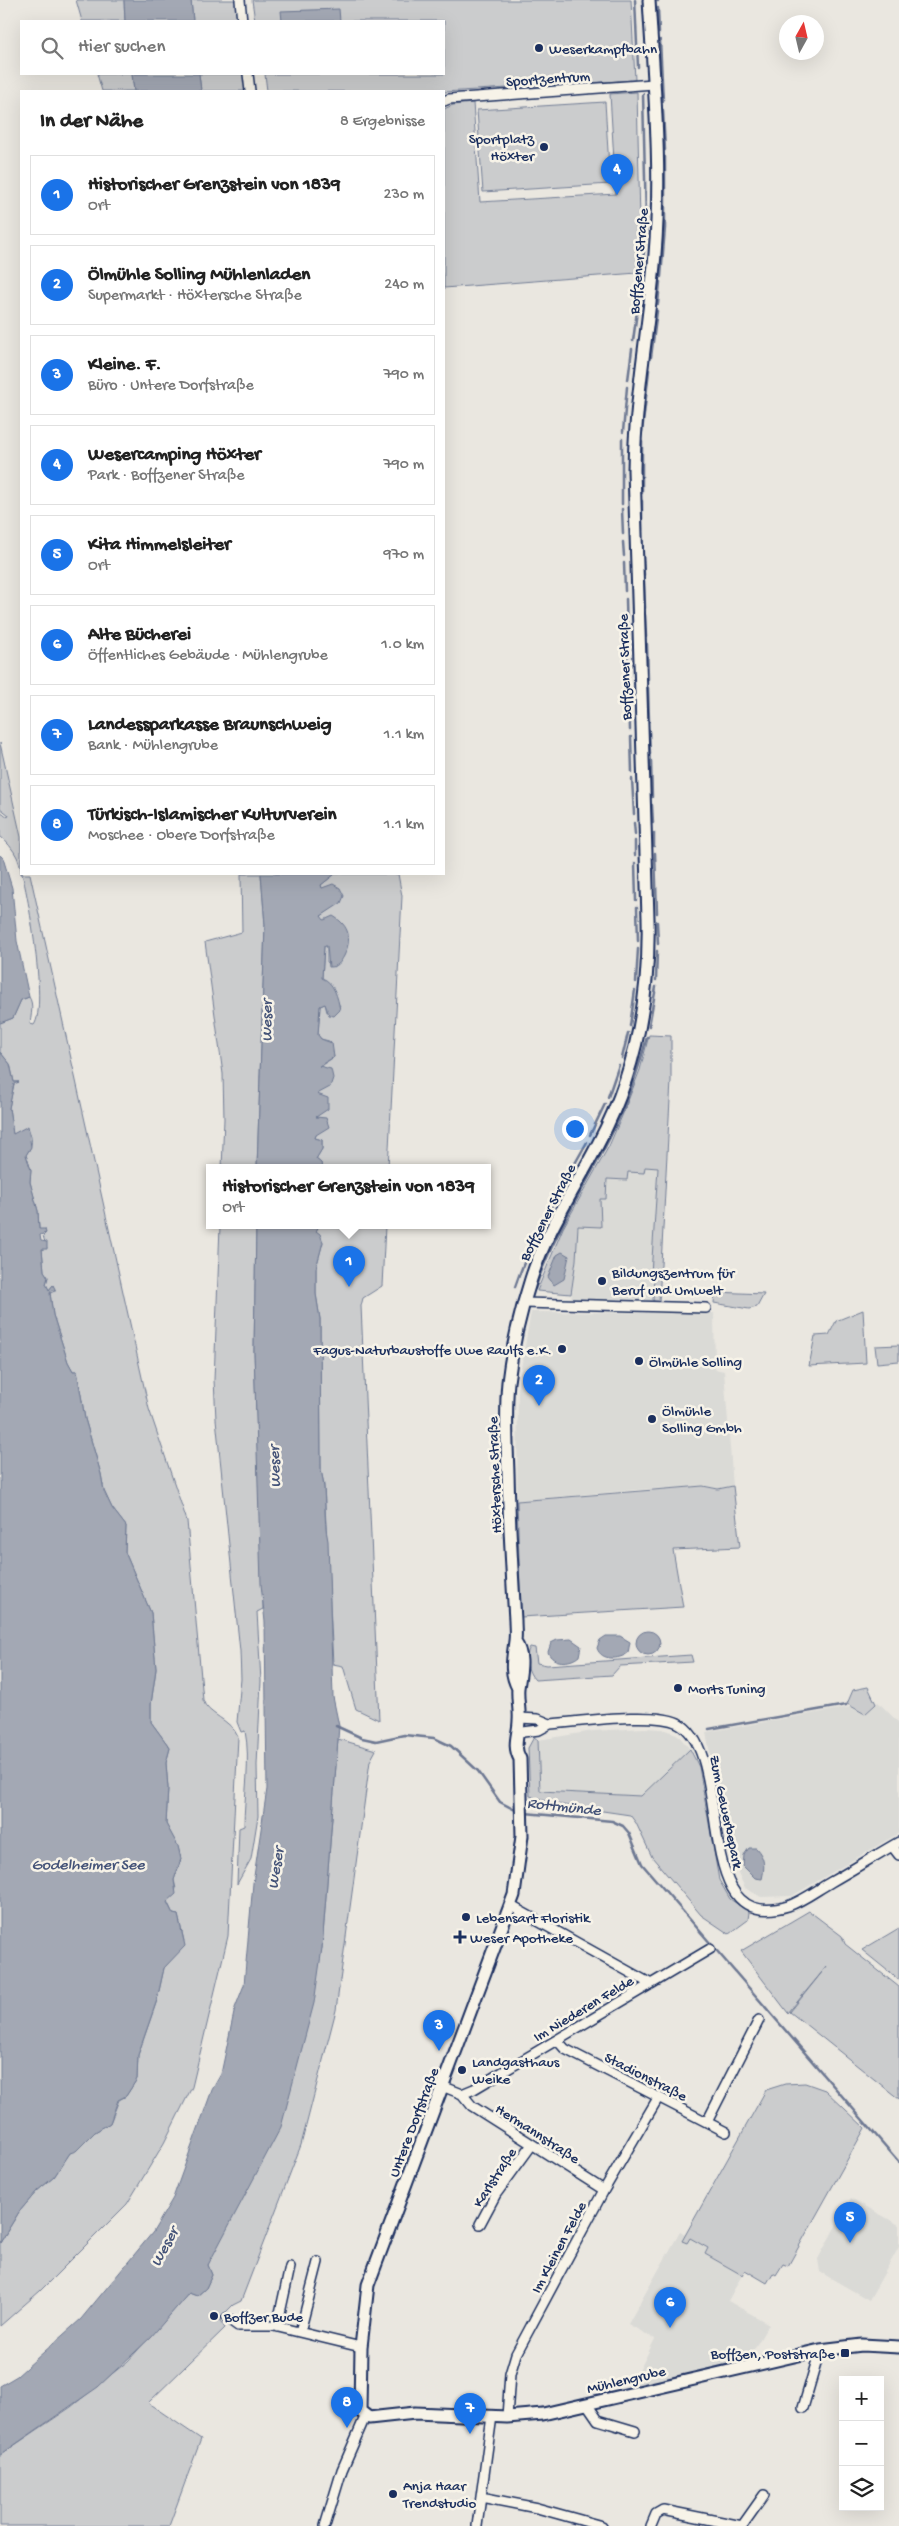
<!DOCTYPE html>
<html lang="de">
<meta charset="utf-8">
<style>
:root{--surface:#fff;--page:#f2f2f2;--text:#222;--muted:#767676;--line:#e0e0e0;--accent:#1a73e8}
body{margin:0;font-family:"Gochi Hand",sans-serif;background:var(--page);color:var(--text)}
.controls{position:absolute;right:15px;bottom:15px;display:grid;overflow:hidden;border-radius:0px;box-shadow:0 5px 20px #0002}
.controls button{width:45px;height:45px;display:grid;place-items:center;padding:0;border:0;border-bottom:1px solid var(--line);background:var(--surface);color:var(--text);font:25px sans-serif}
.compass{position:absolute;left:779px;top:15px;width:45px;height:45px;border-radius:50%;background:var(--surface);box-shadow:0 5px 20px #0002;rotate:8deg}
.you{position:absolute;left:574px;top:1128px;width:18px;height:18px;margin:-12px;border:4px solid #fff;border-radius:50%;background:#1a73e8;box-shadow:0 0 0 8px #1a73e833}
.badge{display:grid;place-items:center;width:32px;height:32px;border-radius:50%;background:var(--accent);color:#fff;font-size:16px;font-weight:700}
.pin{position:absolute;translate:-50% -41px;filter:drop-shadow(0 1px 2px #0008)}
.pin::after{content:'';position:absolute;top:26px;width:18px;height:15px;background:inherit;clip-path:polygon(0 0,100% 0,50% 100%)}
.popup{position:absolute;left:206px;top:1164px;width:285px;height:65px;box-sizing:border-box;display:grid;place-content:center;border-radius:0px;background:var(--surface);filter:drop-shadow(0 1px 4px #0005);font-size:16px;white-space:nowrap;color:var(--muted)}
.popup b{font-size:19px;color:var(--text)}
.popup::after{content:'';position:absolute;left:50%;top:100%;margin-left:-10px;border:10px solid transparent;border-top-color:var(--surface)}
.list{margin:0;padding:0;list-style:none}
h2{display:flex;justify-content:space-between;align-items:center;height:65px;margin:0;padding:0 20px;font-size:21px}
h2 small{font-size:16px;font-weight:400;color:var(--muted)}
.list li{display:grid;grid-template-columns:32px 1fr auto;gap:15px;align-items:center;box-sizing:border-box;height:80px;margin:0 10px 10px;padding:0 10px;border:1px solid var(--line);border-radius:0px}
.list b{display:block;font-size:19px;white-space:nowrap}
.list p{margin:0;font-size:16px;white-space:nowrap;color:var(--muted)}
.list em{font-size:16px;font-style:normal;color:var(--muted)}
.icon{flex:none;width:28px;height:28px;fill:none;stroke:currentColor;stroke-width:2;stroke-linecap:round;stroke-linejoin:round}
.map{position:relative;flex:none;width:899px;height:2526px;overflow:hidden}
.search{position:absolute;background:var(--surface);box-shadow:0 5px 20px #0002;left:20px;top:20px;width:425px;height:55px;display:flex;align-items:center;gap:12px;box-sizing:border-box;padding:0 18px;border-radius:0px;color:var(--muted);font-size:19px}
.panel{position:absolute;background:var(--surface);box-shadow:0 5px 20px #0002;left:20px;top:90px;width:425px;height:785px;border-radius:0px}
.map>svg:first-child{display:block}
.built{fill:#dadad6}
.green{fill:#cbcccd;stroke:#737e96}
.water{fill:#a3a8b4;stroke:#6d7892}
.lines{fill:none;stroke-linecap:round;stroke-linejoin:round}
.stream{stroke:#6d7892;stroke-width:2.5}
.street-casing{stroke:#1b2f5e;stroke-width:12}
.secondary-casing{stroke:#1b2f5e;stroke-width:15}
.street{stroke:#f7f3e8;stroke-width:9}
.secondary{stroke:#f7f3e8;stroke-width:11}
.poi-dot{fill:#1b2f5e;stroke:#f7f3e8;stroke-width:2}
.labels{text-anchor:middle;stroke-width:5;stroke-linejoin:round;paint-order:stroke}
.poi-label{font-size:15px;fill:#1b2f5e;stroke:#f7f3e8;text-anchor:start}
.street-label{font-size:15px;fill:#1b2f5e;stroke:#f7f3e8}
.water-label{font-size:16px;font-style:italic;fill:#445378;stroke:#f7f3e8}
</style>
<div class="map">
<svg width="899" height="2526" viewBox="0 0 899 2526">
<rect width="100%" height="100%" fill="#eae7e0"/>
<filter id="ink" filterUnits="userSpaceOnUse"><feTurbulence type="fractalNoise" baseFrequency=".02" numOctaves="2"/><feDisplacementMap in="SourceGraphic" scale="10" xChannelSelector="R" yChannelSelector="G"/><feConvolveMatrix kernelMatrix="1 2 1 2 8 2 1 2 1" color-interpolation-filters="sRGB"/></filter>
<g filter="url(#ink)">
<path class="built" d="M 645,1167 L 658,1168 L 651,1274 L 654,1274 L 653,1301 L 571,1300 L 576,1260 L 578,1226 L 600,1211 L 600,1198 L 606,1198 L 607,1179 L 627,1180 L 628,1172 L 644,1173 Z
M 531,1312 L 714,1313 L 715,1369 L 724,1371 L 733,1486 L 718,1489 L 703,1486 L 636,1490 L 517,1501 L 518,1385 Z
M 878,1702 L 899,1723 L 899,1833 L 792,1896 L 761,1897 L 745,1888 L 729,1853 L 706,1732 L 850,1707 L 865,1714 Z
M 643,1728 L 662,1729 L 677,1734 L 690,1749 L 641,1796 L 540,1791 L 538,1740 L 593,1731 Z
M 851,2198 L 899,2225 L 899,2247 L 869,2300 L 820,2272 L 818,2259 Z
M 680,2232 L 708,2248 L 705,2254 L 742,2275 L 728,2301 L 769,2324 L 748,2359 L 631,2387 L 655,2339 L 628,2324 Z"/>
<path class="green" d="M 76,0 L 124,0 L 125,21 L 82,21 Z
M 191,0 L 237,0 L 239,21 L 193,21 Z
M 252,0 L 631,0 L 635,80 L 444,92 L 267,91 L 265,74 L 444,74 L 444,21 L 255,21 Z
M 97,74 L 132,74 L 134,91 L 102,91 Z
M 199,74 L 245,74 L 247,91 L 201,91 Z
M 637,92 L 640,221 L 637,222 L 636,228 L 639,228 L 637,273 L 444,288 L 444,109 L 453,105 L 473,103 L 480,202 L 616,194 L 610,94 Z
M 605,102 L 610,184 L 483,192 L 477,110 Z
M 0,743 L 21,837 L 21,874 L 30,874 L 149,1409 L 187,1521 L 203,1700 C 207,1715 231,1719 238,1737 L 228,1936 L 192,2087 L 164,2143 L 127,2204 L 40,2291 L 0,2326 L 0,2243 L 19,2212 L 37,2191 L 54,2177 L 70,2153 L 95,2132 L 110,2123 L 119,2100 L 126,2096 L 137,2079 L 138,2055 L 157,2000 L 164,1968 L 184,1941 L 178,1915 L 173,1914 L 167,1901 L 176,1889 L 174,1880 L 181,1859 L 178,1847 L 166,1824 L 168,1788 L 166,1763 L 170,1748 L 151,1722 L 151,1704 L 156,1669 L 151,1613 L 125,1552 L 126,1526 L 112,1508 L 104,1491 L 101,1474 L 85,1419 L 77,1371 L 73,1371 L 68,1362 L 53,1315 L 50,1293 L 55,1291 L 53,1285 L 49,1290 L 46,1284 L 48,1277 L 44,1271 L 42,1249 L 47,1248 L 43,1236 L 46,1233 L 39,1229 L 38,1211 L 30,1182 L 31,1170 L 26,1155 C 34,1144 32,1139 28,1127 L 13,1135 L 9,1108 L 14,1083 L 19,1082 L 14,1082 L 10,1064 L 0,1052 L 0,1023 L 13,1018 L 21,1000 L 29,997 C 34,1004 31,1015 30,1024 L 34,1025 C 48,1007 27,880 17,857 C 13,849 7,842 0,836 L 0,811 L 8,817 L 9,815 L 0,808 Z
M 241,874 L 261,874 L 265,925 L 257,1168 L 222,1168 L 224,1119 L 223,1074 L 205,942 L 242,932 Z
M 335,874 L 398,874 L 402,896 L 388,1168 L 322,1168 L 321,1163 L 316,1159 L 322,1149 L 322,1140 L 315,1138 L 322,1118 L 316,1118 L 319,1067 L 334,1057 L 329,1041 L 321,1039 L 318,1035 L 320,1006 L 325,1004 L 327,1012 L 340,1006 L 322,978 L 324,946 L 327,946 L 327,962 L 335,967 L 321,916 L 342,901 L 322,889 L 321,885 Z
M 649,1035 L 671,1036 L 671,1081 L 659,1302 L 653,1301 L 654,1275 L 651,1274 L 658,1168 L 645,1167 L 644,1173 L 628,1172 L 627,1180 L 607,1179 L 606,1199 L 600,1199 L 601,1227 L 578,1226 L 576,1260 L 571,1294 L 537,1291 L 563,1228 L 609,1146 L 622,1116 L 640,1070 Z
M 220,1226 L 256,1226 L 254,1351 L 263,1609 L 257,1612 L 261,1681 L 257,1765 L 258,1816 L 251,1859 L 237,1884 L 239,1828 L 244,1826 C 244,1796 251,1760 245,1731 L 241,1732 L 237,1722 L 241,1679 L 240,1651 L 216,1419 L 214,1380 Z
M 319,1226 L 385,1226 L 382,1286 L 363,1298 L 361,1306 L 379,1720 L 356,1709 L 343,1666 L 333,1664 L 324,1485 L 321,1470 L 320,1319 L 316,1294 L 316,1268 L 323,1242 L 316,1231 Z
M 715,1292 L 764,1294 L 757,1307 L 749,1309 L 714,1303 Z
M 863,1310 L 866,1363 L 809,1366 L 815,1336 L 829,1335 L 836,1321 Z
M 899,1345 L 899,1361 L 877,1363 L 875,1346 Z
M 703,1486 L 718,1489 L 733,1486 L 740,1547 L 673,1550 L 683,1607 L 521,1617 L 517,1501 Z
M 530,1647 L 535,1648 L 537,1663 L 547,1665 L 691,1655 L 693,1662 L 620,1666 L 612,1675 L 535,1680 C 527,1672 524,1657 530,1647 Z
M 868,1687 L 876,1704 L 865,1714 L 847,1704 L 853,1690 Z
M 534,1737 L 538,1740 L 540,1791 L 641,1796 L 690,1749 L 699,1767 L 719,1880 L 730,1899 L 749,1912 L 748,1920 L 729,1934 L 701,1915 L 652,1857 L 636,1823 L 630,1815 L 555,1804 L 530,1796 L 528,1748 Z
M 338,1739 L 376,1750 L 370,1761 L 336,2010 L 301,2145 L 241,2301 L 233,2305 L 219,2319 L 225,2328 L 148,2403 L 201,2439 L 169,2526 L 0,2526 L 0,2455 L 71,2407 L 128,2361 L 189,2293 L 197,2296 L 206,2288 L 212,2275 L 208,2265 L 322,1948 Z
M 809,1911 L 842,1936 L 845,1944 L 899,1987 L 899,2099 L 790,2012 L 827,1966 L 788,2013 L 741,1951 Z
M 899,1928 L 899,1980 L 862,1950 Z
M 805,2083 L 825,2090 L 865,2128 L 788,2266 L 783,2264 L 776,2275 L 773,2273 L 767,2283 L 745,2270 L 742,2275 L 705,2254 L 708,2248 L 690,2238 L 687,2243 L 682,2241 L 766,2090 L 785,2084 Z"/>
<path class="water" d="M 124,0 L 191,0 L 193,21 L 125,21 Z
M 339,9 L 340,21 L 282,21 L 281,11 Z
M 132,74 L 199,74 L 201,91 L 134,91 Z
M 0,855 L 3,858 L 12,888 L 17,941 L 29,997 L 21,1000 L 13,1018 L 0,1023 Z
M 261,874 L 335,874 L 321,885 L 322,888 L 333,884 L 340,888 L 344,896 L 341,903 L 321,916 L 324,920 L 333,916 C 350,926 352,939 344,956 C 340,963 338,967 329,967 L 327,946 L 324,946 L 322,978 C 334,982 338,998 340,1010 L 334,1016 L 329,1015 L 325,1004 L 320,1006 L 318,1035 L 321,1039 L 332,1043 L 334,1057 L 319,1066 L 331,1069 L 333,1078 L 330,1087 L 317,1094 L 328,1098 L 328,1109 L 316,1117 L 326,1118 L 329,1127 L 316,1135 L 315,1138 L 322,1140 L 322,1149 L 316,1159 L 321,1163 L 322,1168 L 257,1168 L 265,925 Z
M 0,1052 L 10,1064 L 14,1082 L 19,1082 L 14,1084 L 9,1108 L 13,1134 L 28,1126 L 31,1147 L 26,1155 L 31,1170 L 30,1182 L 38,1211 L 39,1229 L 45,1229 L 46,1233 L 40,1235 L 41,1241 L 47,1242 L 47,1249 L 42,1249 L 44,1271 L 48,1277 L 46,1284 L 49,1290 L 53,1285 L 56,1291 L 52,1290 L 50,1293 L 53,1315 L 68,1362 L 73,1371 L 77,1371 L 85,1419 L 101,1474 L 104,1491 L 112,1508 L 126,1526 L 125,1552 L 151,1613 L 156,1669 L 151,1704 L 151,1722 L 170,1748 L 166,1763 L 168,1788 L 166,1824 L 178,1846 L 181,1859 L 174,1880 L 176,1894 L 167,1902 L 173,1914 L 178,1915 L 185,1946 L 164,1968 L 157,2000 L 138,2055 L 137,2079 L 126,2096 L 118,2100 L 110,2123 L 95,2132 L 76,2151 L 70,2153 L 54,2177 L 37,2191 L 19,2212 L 0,2243 Z
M 256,1226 L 319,1226 L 316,1231 L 320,1234 L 323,1242 L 316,1268 L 316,1294 L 320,1319 L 321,1470 C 327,1494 323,1518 328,1541 L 333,1697 L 339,1726 L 322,1948 L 314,2003 L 281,2127 L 208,2265 L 212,2275 L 206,2288 L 197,2296 L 189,2293 L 151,2337 L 98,2387 L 0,2455 L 0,2386 L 17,2376 L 81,2319 L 153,2232 L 173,2198 L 212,2090 L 221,2074 L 235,2008 L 244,1985 L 253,1883 L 267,1789 L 265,1622 L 261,1584 L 254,1351 Z
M 562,1252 L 569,1256 L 564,1279 L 554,1285 L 548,1277 L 557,1255 Z
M636 1643a12 12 0 1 1 24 0a12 12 0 1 1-24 0Z
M 620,1636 L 630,1642 L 628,1653 C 619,1660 601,1661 597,1648 L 600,1640 L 606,1636 Z
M 571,1639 L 581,1646 L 579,1656 C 570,1664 552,1664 548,1652 L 551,1643 L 557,1640 Z
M 749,1848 L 756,1848 C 765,1858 765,1866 762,1879 L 755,1878 L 743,1866 L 744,1855 Z"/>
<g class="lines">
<path class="stream" d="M 635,0 L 638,67
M 657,0 L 658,1
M 658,8 L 659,33
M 660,40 L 663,101
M 643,94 L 646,220
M 663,110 L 665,150
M 661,277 L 665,228 L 665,157
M 641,283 L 646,229
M 658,304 L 660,282
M 633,341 L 640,289
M 651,357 L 657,311
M 628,380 L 632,349
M 623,432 L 627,387
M 642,432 L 649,370
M 642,493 L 642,442
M 642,501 L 642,530
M 622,504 L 622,439
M 622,509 L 623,534
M 642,539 L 644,575
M 623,542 L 624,556
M 624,563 L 625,591
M 644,581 L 645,608
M 626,599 L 627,638
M 645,615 L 646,637
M 627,644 L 628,680
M 647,644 L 648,679
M 629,688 L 630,730
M 648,688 L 649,721
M 649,730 L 650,754
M 631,737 L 632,772
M 651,761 L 652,797
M 632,779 L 634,814
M 652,805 L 653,823
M 634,823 L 635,834
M 654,833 L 654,846
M 635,841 L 635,855
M 655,853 L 657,913
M 635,863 L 636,900
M 637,907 L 638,941
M 657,922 L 658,944
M 656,980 L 657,951
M 636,982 L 638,949
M 630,1026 L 635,990
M 649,1026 L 656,987
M 622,1058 L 628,1033
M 608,1097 L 619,1065
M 590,1135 L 605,1104
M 515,1287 C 532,1236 561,1189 587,1142
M 535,1289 C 555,1227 595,1174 621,1114 C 632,1089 640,1063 647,1037
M 336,1726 L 362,1738 L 376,1741 L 404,1735 L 434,1738 L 451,1746 L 478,1771 L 500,1802 L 517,1811
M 709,1729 L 846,1705
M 525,1813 L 612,1821 L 623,1826 L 629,1833 L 642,1864 L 711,1944
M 717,1951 L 899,2162"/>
<defs>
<path id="street" d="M 240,0 L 242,21
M 248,74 L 250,91
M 444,101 L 449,99 L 654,84
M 524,1303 L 706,1308
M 519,1718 L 538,1719 L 550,1724 C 579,1722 653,1711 678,1723 C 737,1754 687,1937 788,1906 C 803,1901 817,1890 831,1882 C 854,1869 876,1855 899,1842
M 523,1732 L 539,1730 L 550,1724
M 892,1846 L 899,1855
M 511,1906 L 651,1984
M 557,2040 L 565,2049 L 726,2132
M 442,2086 L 462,2094 L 474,2089 L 710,1949
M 462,2094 L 472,2106 L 604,2190
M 707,2122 L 759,2020
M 480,2224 L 496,2194 L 531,2146
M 227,2318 L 238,2326 L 274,2326 L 361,2347
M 277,2327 L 290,2267
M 300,2332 L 318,2262
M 587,2404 L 598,2420 L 635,2431
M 803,2408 L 820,2350
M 507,2417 L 510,2374 L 516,2354 L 604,2190 L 658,2098
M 481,2497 L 537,2508 L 602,2526
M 325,2526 L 342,2470 L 365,2417
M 477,2526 L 492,2416
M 651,2526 L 656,2514 L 663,2510 L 742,2526
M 742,2526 L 764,2495"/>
<path id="secondary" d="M 515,1642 C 525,1656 520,1673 518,1688 C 517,1699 520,1710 519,1720 C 519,1734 512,1745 520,1759 L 522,1836 L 514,1895 L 368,2285 L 361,2347 L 360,2411 L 369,2418 L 415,2413 L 507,2417 L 543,2414 L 820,2350 L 862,2345 L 899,2347
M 518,1688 C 509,1672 513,1658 515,1641 C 516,1634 515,1627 515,1620 C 512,1571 509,1522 508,1473 C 507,1443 505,1413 508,1382 C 512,1347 520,1313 531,1279 C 546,1231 575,1189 598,1144 C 636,1073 650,998 648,918 L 634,470 C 635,397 649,326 655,254 C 662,170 654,85 649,0"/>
</defs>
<use href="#street" class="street-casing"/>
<use href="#secondary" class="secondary-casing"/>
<use href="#street" class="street"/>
<use href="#secondary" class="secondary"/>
</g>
</g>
<g class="poi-dot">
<circle cx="539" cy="48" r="5"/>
<circle cx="544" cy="147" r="5"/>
<circle cx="602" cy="1281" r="5"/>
<circle cx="562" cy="1349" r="5"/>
<circle cx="639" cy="1361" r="5"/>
<circle cx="652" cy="1419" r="5"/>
<circle cx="678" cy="1688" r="5"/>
<circle cx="466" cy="1917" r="5"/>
<path d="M457.5 1929.5h5v5h5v5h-5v5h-5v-5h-5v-5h5z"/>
<circle cx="462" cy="2070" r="5"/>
<circle cx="214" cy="2316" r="5"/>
<rect x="840" y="2348" width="10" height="10" rx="2.5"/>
<circle cx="393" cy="2494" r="5"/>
</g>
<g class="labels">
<g class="poi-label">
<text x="549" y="53">Weserkampfbahn</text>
<text x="534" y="143" text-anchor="end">Sportplatz<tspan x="534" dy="17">Höxter</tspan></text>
<text x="612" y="1277">Bildungszentrum für<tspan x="612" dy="17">Beruf und Umwelt</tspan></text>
<text x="552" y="1354" text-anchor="end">Fagus-Naturbaustoffe Uwe Raulfs e.K.</text>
<text x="649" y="1366">Ölmühle Solling</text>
<text x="662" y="1415">Ölmühle<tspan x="662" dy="17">Solling Gmbh</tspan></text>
<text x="688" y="1693">Morts Tuning</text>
<text x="476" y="1922">Lebensart Floristik</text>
<text x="470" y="1942">Weser Apotheke</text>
<text x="472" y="2066">Landgasthaus<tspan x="472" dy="17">Weike</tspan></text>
<text x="224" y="2321">Boffzer Bude</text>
<text x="835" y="2358" text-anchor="end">Boffzen, Poststraße</text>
<text x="403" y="2490">Anja Haar<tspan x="403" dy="17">Trendstudio</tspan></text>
</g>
<g class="street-label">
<text transform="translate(548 78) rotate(-4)" y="5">Sportzentrum</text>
<text transform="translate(638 261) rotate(-85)" y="5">Boffzener Straße</text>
<text transform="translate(624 667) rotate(-92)" y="5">Boffzener Straße</text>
<text transform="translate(547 1212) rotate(-63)" y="5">Boffzener Straße</text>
<text transform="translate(494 1475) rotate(-92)" y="5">Höxtersche Straße</text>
<text transform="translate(727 1812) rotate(78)" y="5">Zum Gewerbepark</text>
<text transform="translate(583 2008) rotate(-31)" y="5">Im Niederen Felde</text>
<text transform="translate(646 2076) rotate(27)" y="5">Stadionstraße</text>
<text transform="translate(413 2122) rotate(-69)" y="5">Untere Dorfstraße</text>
<text transform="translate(538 2133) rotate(33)" y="5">Hermannstraße</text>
<text transform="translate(494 2177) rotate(-57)" y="5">Karlstraße</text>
<text transform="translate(558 2247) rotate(-62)" y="5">Im Kleinen Felde</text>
<text transform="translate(626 2379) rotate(-13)" y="5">Mühlengrube</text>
</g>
<g class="water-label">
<text transform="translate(265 1021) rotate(-90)" y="6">Weser</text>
<text transform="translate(273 1467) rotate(-92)" y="6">Weser</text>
<text transform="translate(564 1805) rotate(6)" y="6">Rottmünde</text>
<text x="88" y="1869">Godelheimer See</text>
<text transform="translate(274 1868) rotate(-81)" y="6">Weser</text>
<text transform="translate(163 2246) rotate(-61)" y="6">Weser</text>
</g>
</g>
</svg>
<div class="controls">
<button>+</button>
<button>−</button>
<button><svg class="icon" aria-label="layers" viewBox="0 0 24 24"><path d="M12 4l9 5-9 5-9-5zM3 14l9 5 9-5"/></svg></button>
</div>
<svg class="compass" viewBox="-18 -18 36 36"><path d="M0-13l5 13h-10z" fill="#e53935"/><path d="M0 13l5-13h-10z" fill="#767676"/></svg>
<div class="you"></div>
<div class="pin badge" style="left:349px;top:1287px">1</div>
<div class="popup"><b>Historischer Grenzstein von 1839</b>Ort</div>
<div class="pin badge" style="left:539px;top:1406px">2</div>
<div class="pin badge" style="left:439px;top:2051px">3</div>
<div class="pin badge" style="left:617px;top:195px">4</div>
<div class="pin badge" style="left:850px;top:2243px">5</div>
<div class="pin badge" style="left:670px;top:2328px">6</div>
<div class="pin badge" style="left:470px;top:2434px">7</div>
<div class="pin badge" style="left:347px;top:2428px">8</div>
<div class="search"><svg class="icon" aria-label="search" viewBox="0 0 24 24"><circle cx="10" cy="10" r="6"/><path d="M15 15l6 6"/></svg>Hier suchen</div>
<section class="panel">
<h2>In der Nähe<small>8 Ergebnisse</small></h2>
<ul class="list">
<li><span class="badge">1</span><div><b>Historischer Grenzstein von 1839</b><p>Ort</p></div><em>230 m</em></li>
<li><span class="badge">2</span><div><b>Ölmühle Solling Mühlenladen</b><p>Supermarkt · Höxtersche Straße</p></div><em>240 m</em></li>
<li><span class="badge">3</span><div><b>Kleine. F.</b><p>Büro · Untere Dorfstraße</p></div><em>790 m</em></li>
<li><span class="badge">4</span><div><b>Wesercamping Höxter</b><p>Park · Boffzener Straße</p></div><em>790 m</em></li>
<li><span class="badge">5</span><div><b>Kita Himmelsleiter</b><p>Ort</p></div><em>970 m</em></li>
<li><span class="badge">6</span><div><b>Alte Bücherei</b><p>Öffentliches Gebäude · Mühlengrube</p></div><em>1.0 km</em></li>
<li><span class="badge">7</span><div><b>Landessparkasse Braunschweig</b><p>Bank · Mühlengrube</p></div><em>1.1 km</em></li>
<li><span class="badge">8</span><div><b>Türkisch-Islamischer Kulturverein</b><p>Moschee · Obere Dorfstraße</p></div><em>1.1 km</em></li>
</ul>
</section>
</div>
